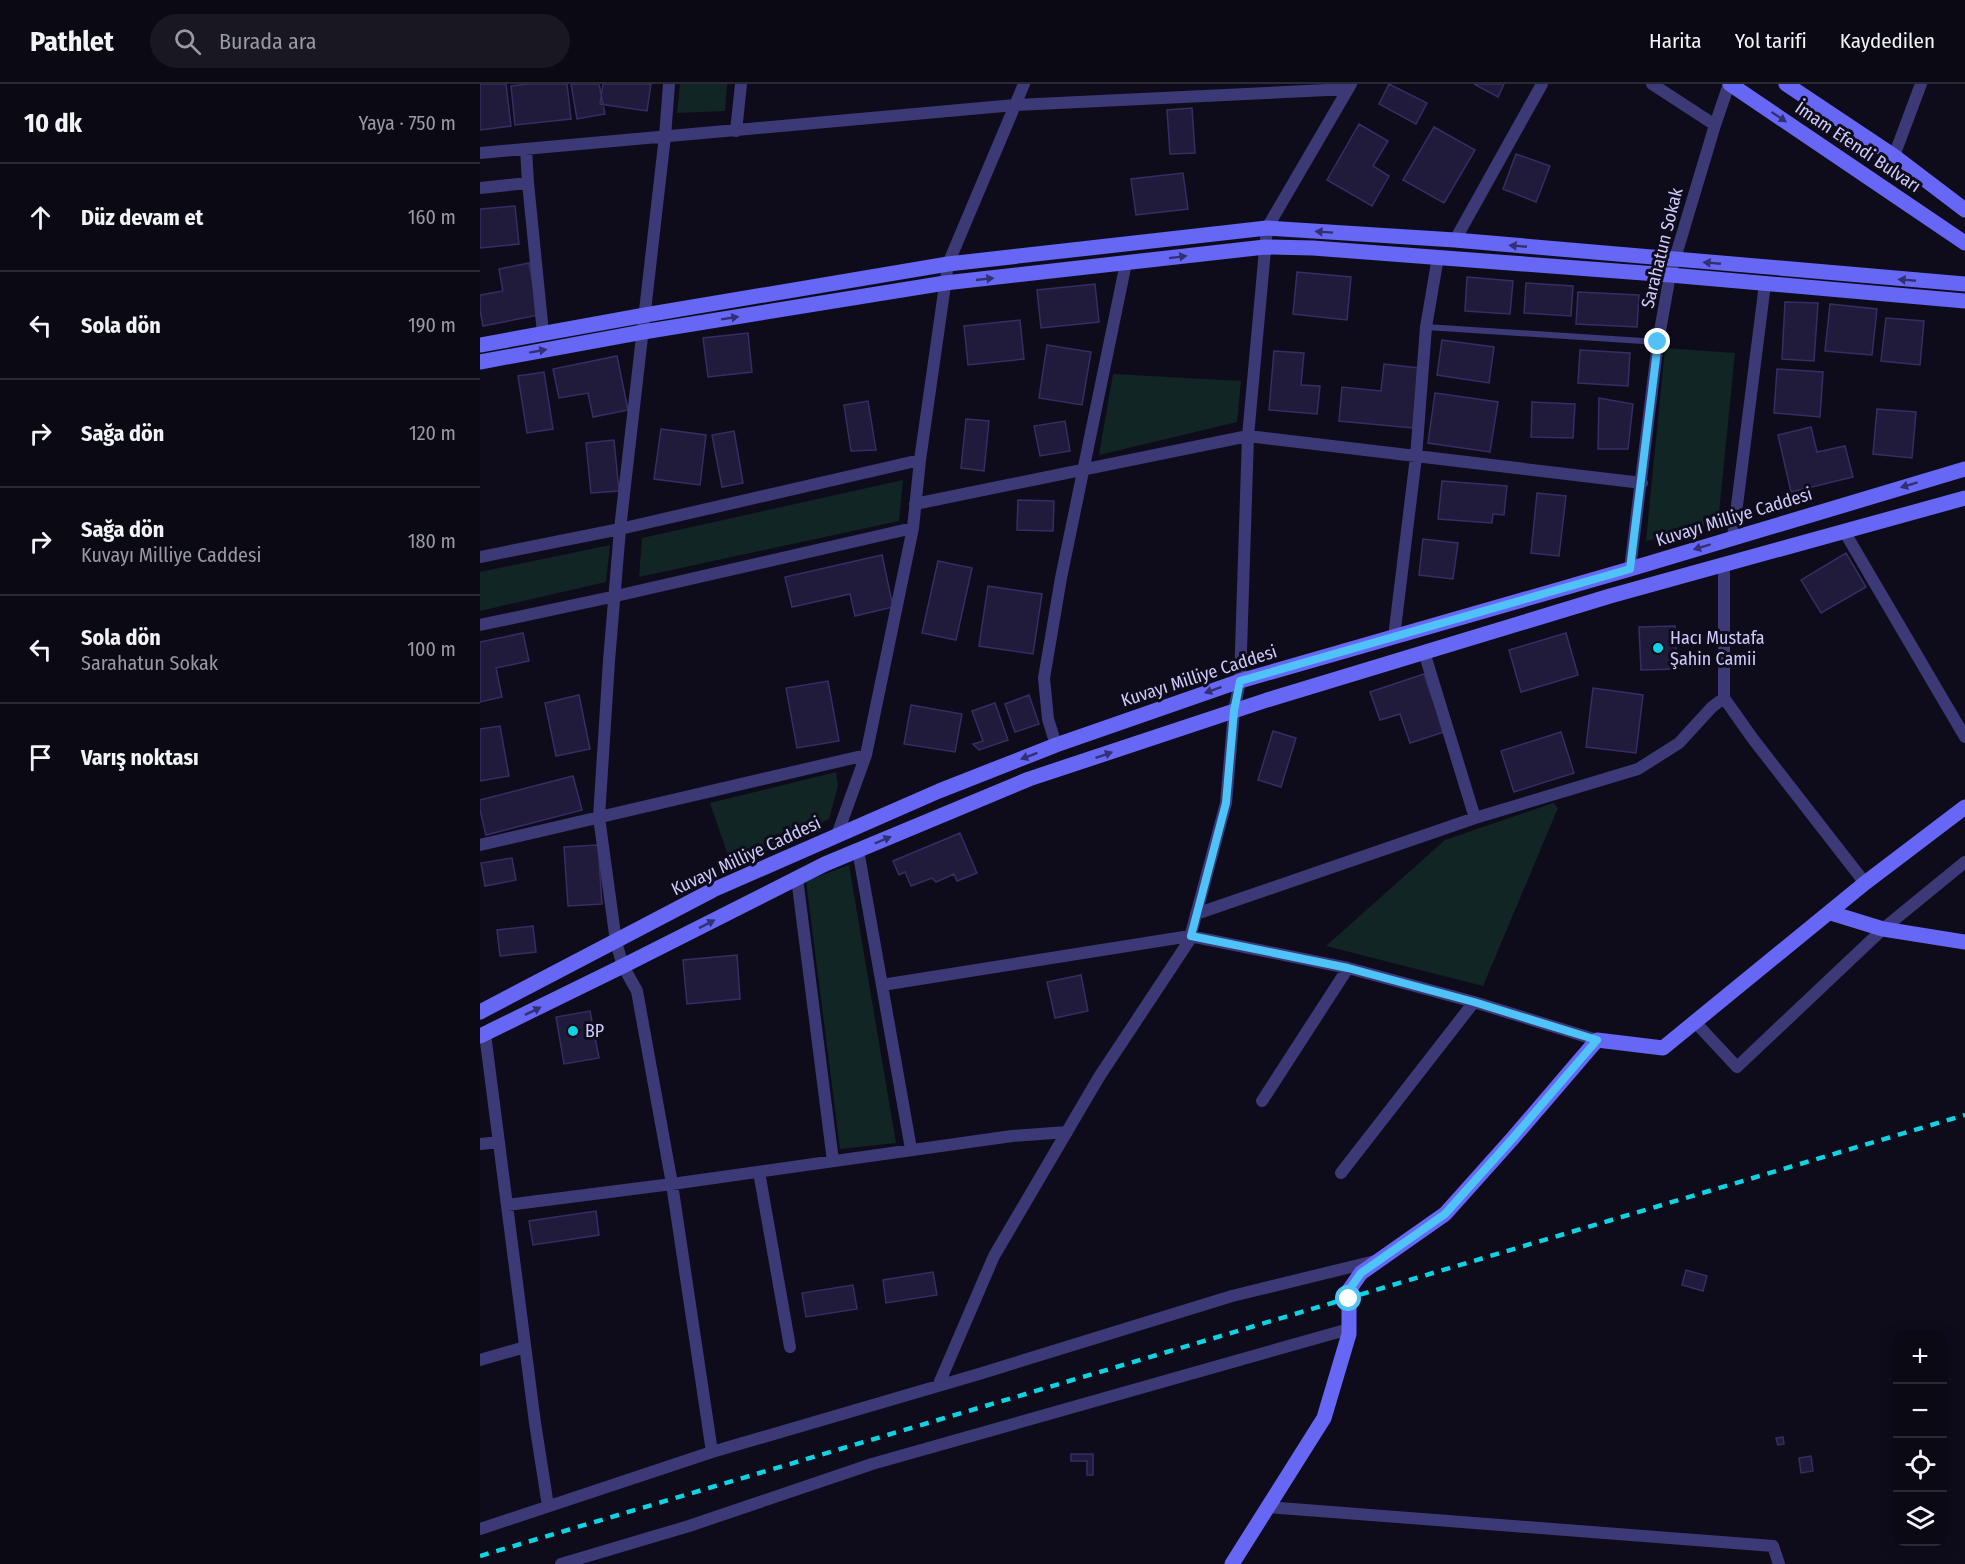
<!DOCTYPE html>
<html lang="tr">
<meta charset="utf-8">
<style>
:root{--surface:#0a0914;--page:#181722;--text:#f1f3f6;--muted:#999aa0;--line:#2a2a34}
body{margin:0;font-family:"Fira Sans Condensed",sans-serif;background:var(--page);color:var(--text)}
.controls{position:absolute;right:18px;bottom:18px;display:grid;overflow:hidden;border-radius:12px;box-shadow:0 3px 15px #0003}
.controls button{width:54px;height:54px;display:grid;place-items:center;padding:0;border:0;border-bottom:2px solid var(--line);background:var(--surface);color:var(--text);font:30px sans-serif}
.stop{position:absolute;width:18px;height:18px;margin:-14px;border:4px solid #4fc3f7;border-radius:50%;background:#fff}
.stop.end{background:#4fc3f7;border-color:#fff;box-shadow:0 2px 6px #0008}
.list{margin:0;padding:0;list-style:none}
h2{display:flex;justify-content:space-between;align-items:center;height:78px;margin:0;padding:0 24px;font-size:26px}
h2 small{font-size:20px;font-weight:400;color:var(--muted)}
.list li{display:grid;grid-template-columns:39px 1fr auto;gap:18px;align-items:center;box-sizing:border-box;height:108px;padding:0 24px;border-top:2px solid var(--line)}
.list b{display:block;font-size:22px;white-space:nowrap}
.list p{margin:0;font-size:20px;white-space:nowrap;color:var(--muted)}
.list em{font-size:20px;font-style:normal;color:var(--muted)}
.icon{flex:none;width:33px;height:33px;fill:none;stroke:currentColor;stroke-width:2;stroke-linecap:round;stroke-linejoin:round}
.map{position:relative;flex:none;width:1485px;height:1480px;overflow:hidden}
header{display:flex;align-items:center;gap:36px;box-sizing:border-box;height:84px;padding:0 30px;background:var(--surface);border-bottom:2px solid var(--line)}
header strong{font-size:28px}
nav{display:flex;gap:33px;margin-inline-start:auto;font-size:21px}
.search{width:420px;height:54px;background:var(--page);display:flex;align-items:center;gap:15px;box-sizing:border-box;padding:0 21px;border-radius:33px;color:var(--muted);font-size:22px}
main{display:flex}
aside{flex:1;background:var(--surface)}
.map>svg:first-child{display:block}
.green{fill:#102524}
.building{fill:#201a3b;stroke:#372d65;stroke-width:1.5}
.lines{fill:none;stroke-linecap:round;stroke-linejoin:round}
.lane{stroke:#3b3a77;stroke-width:6}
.street{stroke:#3b3a77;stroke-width:12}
.secondary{stroke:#6767f5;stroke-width:15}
.rail{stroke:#0fd3e3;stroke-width:4.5;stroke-dasharray:9 8;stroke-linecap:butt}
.oneway{fill:#323072}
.route{stroke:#4fc3f7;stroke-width:8}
.poi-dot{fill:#0fd3e3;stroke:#0e0c1b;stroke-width:2}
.labels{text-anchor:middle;stroke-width:6;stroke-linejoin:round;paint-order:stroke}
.street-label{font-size:18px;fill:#cecafc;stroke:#0e0c1b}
.poi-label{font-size:18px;fill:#cecafc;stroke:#0e0c1b;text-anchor:start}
</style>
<header>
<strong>Pathlet</strong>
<div class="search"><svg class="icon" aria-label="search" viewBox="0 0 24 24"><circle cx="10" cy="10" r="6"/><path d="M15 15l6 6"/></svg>Burada ara</div>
<nav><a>Harita</a><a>Yol tarifi</a><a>Kaydedilen</a></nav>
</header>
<main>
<aside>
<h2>10 dk<small>Yaya · 750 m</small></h2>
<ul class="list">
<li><svg class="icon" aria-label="ahead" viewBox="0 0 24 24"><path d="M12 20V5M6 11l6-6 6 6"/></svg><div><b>Düz devam et</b></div><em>160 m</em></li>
<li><svg class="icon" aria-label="left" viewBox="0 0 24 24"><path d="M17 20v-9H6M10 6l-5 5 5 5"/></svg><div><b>Sola dön</b></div><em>190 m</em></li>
<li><svg class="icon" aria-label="right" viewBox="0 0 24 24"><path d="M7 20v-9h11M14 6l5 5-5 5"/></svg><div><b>Sağa dön</b></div><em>120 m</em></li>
<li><svg class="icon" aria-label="right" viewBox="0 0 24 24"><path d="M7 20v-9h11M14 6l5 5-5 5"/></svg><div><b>Sağa dön</b><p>Kuvayı Milliye Caddesi</p></div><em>180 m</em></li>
<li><svg class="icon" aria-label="left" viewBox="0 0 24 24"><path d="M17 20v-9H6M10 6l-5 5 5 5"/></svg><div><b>Sola dön</b><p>Sarahatun Sokak</p></div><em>100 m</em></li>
<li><svg class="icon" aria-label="arrive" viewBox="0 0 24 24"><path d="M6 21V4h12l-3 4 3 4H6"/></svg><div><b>Varış noktası</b></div></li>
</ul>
</aside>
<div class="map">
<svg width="1485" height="1480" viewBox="0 0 1485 1480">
<rect width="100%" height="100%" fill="#0e0c1b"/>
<path class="green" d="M 200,0 L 247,0 L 245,27 L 197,29 Z
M 1185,264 L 1255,269 L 1238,439 L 1166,457 Z
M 633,290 L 761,297 L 757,338 L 619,371 Z
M 423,396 L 419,437 L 159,493 L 162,454 Z
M 130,461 L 126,498 L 0,527 L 0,488 Z
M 356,688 L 358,702 L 349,735 L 252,783 L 230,719 Z
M 1073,719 L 1078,724 L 1003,902 L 846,862 L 965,756 Z
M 369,781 L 416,1059 L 360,1065 L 326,797 Z"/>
<path class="building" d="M 0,0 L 26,0 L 31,42 L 0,46 Z
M 48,0 L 87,0 L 91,35 L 35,41 L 31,2 Z
M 91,0 L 119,0 L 125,30 L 97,35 Z
M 123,0 L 171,0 L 167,27 L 120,20 Z
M 909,0 L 947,19 L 936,40 L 899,20 Z
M 994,0 L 1024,0 L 1018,13 Z
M 712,24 L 715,69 L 690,70 L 687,26 Z
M 879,40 L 908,57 L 893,82 L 909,92 L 892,122 L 847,96 Z
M 954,43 L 995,66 L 964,119 L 923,96 Z
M 1036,70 L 1070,82 L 1056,118 L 1023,105 Z
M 703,89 L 708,125 L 656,131 L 651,95 Z
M 35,122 L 39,160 L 0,164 L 0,125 Z
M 49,179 L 59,231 L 3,242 L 0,226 L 0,211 L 23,207 L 19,185 Z
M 817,188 L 871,193 L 867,236 L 813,230 Z
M 987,193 L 1033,197 L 1030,230 L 985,227 Z
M 1046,199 L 1093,202 L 1091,232 L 1044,229 Z
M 615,200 L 619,238 L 561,244 L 557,206 Z
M 1098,208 L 1159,211 L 1157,243 L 1096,240 Z
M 1305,218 L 1338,219 L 1334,277 L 1302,275 Z
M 1350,220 L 1397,225 L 1392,271 L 1345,267 Z
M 1406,234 L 1444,237 L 1440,281 L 1401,277 Z
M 540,236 L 544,275 L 488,281 L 484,242 Z
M 268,249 L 272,288 L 228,293 L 223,254 Z
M 962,256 L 1014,263 L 1009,299 L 957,291 Z
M 567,261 L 611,268 L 602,321 L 559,314 Z
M 1100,266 L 1150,269 L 1148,302 L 1098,299 Z
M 794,267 L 824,269 L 821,301 L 840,302 L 837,330 L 789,326 Z
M 137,272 L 148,326 L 113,333 L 108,309 L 79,314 L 73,285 Z
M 904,280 L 939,284 L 933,344 L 859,337 L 862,303 L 901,307 Z
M 1297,285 L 1343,288 L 1340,333 L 1294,329 Z
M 64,288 L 73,345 L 47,349 L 38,292 Z
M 955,309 L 1018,318 L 1010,368 L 948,359 Z
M 1119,314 L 1153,320 L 1148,365 L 1118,365 Z
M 388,317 L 396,366 L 371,367 L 364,321 Z
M 1052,318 L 1095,320 L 1093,354 L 1051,353 Z
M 1397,325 L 1436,328 L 1432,374 L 1393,370 Z
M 486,335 L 509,337 L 504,387 L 481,384 Z
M 585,337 L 590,367 L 560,372 L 554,342 Z
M 1331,343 L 1337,368 L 1365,362 L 1373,393 L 1311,408 L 1298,351 Z
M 181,345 L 226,351 L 220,401 L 174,395 Z
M 254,347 L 263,399 L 242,403 L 232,351 Z
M 134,356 L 139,407 L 111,409 L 106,359 Z
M 962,397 L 1027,402 L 1024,431 L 1013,430 L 1012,439 L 958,435 Z
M 1057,409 L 1086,412 L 1079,472 L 1051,469 Z
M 538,416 L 574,417 L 573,447 L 537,446 Z
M 943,455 L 978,459 L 973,495 L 939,491 Z
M 1366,469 L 1386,503 L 1341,529 L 1321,496 Z
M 402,471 L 413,523 L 375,532 L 370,510 L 312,523 L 305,493 Z
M 458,477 L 492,484 L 476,556 L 442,549 Z
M 508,502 L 562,510 L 553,570 L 499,562 Z
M 1195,542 L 1197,585 L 1161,586 L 1159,543 Z
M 43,549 L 49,577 L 16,584 L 22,613 L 0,618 L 0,558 Z
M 1086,549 L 1098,591 L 1041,608 L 1029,566 Z
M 944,590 L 964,648 L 930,659 L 920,630 L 900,636 L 890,608 Z
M 348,597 L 359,657 L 317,664 L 306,604 Z
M 1113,604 L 1163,611 L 1156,669 L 1106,663 Z
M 99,611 L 110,665 L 76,672 L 65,619 Z
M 549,611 L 559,640 L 535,648 L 525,620 Z
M 515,619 L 528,656 L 499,666 L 493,660 L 503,657 L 492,627 Z
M 431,621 L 482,630 L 475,668 L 424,660 Z
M 20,642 L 29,692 L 0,697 L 0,645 Z
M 793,647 L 816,654 L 801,703 L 778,696 Z
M 1081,648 L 1094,689 L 1034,708 L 1021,667 Z
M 93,692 L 102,726 L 6,751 L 0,726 L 0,716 Z
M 480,749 L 497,789 L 477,797 L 474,790 L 456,798 L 452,794 L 431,802 L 425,788 L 419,791 L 413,777 Z
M 118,761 L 122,820 L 88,822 L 84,763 Z
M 32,774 L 36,796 L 5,802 L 1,779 Z
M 53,842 L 56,868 L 20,872 L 17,846 Z
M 257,871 L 260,915 L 207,920 L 203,876 Z
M 601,891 L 608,927 L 575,934 L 567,898 Z
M 110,927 L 119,974 L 84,980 L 76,933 Z
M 116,1127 L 119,1151 L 53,1161 L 49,1137 Z
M 1206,1186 L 1227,1192 L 1223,1207 L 1202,1201 Z
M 453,1188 L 457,1211 L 406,1219 L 403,1196 Z
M 373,1201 L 377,1225 L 326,1233 L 322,1209 Z
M 1303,1353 L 1304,1360 L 1298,1361 L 1296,1354 Z
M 591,1370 L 613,1370 L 613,1391 L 607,1391 L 607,1377 L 591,1377 Z
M 1331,1372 L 1333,1387 L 1321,1389 L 1319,1374 Z"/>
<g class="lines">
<path class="lane" d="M 946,243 L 1178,258"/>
<path class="street" d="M 189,0 L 185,52 L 140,445 L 129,577 L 119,733 L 136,858 L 143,882 L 157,907 L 192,1100 L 232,1368
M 1172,0 L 1235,41
M 256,47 L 261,0
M 46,65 L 48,99 L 63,249
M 0,69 L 535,21 L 868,5
M 1414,72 L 1441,0
M 0,104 L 48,99
M 975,156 L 1062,0
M 435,420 L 768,352 L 1162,399
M 1364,447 L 1485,653
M 1253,453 L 1285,200
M 0,473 L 140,445 L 440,376
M 1244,480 L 1244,614 L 1273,655 L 1385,799
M 1150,485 L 1178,258 L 1190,191 L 1235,41 L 1249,0
M 0,541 L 136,512 L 433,444
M 914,553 L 936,373 L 946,243 L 958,173
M 944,568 L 995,734
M 576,661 L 568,635 L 564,594 L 581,494 L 646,179
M 357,751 L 386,671 L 433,444 L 440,376 L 468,180 L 544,0
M 0,761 L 386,671
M 378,766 L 431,1065
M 317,794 L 353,1077
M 716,830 L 995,734 L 1158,685 L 1199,659 L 1232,623 L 1244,614
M 402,901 L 710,852 L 868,884 L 994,918 L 1117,956
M 1215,938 L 1257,983 L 1403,845 L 1485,778
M 5,950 L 55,1339 L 68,1422
M 782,1017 L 868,884
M 0,1060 L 19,1058
M 279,1088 L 310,1263
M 861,1089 L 994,918
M 27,1121 L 192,1100 L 532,1052 L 587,1048
M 0,1276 L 45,1263
M 458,1302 L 514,1172 L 619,993 L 709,857 L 746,719 L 754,627 L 760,597 L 768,352 L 787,144 L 871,0
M 788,1423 L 1293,1462 L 1299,1480
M 0,1445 L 232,1368 L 499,1290 L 752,1212 L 895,1177
M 81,1480 L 209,1442 L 392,1380 L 869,1245"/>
<path class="secondary" d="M 1250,0 L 1485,159
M 1306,0 L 1414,72 L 1485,126
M 0,261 L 165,231 L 468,180 L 787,144 L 975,156 L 1485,200
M 0,278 L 163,248 L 465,199 L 785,163 L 833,164 L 1190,191 L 1485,217
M 1351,829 L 1403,845 L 1485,858
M 0,928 L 233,806 L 459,707 L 576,661 L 760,597 L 1150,485 L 1485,385
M 0,952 L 143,882 L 345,780 L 549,695 L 787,616 L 1130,512 L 1485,414
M 752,1480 L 844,1334 L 869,1250 L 869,1206 L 881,1189 L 965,1130 L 1033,1054 L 1117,956 L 1183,964 L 1385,799 L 1485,723"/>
<path class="rail" d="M 0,1472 L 1485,1031"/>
</g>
<defs><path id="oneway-solid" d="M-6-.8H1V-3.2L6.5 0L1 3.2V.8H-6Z" transform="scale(1.5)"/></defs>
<g class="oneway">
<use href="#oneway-solid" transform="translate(1299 33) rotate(34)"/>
<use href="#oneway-solid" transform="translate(844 148) rotate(-176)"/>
<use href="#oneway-solid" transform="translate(1038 162) rotate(-175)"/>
<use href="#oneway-solid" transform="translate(698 173) rotate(-7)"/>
<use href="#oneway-solid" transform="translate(1232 179) rotate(-175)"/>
<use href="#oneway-solid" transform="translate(505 195) rotate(-6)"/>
<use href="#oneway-solid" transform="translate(1427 196) rotate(-175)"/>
<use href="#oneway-solid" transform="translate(250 234) rotate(-9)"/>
<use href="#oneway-solid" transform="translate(58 267) rotate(-10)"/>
<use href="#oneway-solid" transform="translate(1429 401) rotate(163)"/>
<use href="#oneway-solid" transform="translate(1222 463) rotate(163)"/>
<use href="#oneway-solid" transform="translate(733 606) rotate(160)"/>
<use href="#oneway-solid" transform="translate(624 671) rotate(-19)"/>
<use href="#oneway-solid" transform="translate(549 672) rotate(159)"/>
<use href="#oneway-solid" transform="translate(403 756) rotate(-23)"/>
<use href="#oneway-solid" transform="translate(227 840) rotate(-27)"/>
<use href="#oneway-solid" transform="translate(53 927) rotate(-26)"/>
</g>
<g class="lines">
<path class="route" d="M 869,1215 L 869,1206 L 881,1189 L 965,1130 L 1033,1054 L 1117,956 L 994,918 L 868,884 L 711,852 L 746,719 L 754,627 L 760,597 L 1150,485 L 1178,258"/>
</g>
<g class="poi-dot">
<circle cx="1178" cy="564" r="6"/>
<circle cx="93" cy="947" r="6"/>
</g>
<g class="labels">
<g class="street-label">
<text transform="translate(1378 63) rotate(34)" y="6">İmam Efendi Bulvarı</text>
<text transform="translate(1182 164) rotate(-76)" y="6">Sarahatun Sokak</text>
<text transform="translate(1254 433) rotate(-17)" y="6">Kuvayı Milliye Caddesi</text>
<text transform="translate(719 592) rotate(-18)" y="6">Kuvayı Milliye Caddesi</text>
<text transform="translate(266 772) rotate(-25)" y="6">Kuvayı Milliye Caddesi</text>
</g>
<g class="poi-label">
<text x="1190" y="560">Hacı Mustafa<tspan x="1190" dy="21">Şahin Camii</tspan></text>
<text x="105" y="953">BP</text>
</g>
</g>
</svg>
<div class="controls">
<button>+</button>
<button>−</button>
<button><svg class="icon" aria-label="locate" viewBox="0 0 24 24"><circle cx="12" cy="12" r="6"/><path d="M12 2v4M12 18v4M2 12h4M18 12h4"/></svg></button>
<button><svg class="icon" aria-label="layers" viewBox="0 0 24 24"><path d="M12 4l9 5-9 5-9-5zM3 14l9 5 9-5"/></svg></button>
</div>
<div class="stop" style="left:869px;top:1215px"></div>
<div class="stop end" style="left:1178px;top:258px"></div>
</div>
</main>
